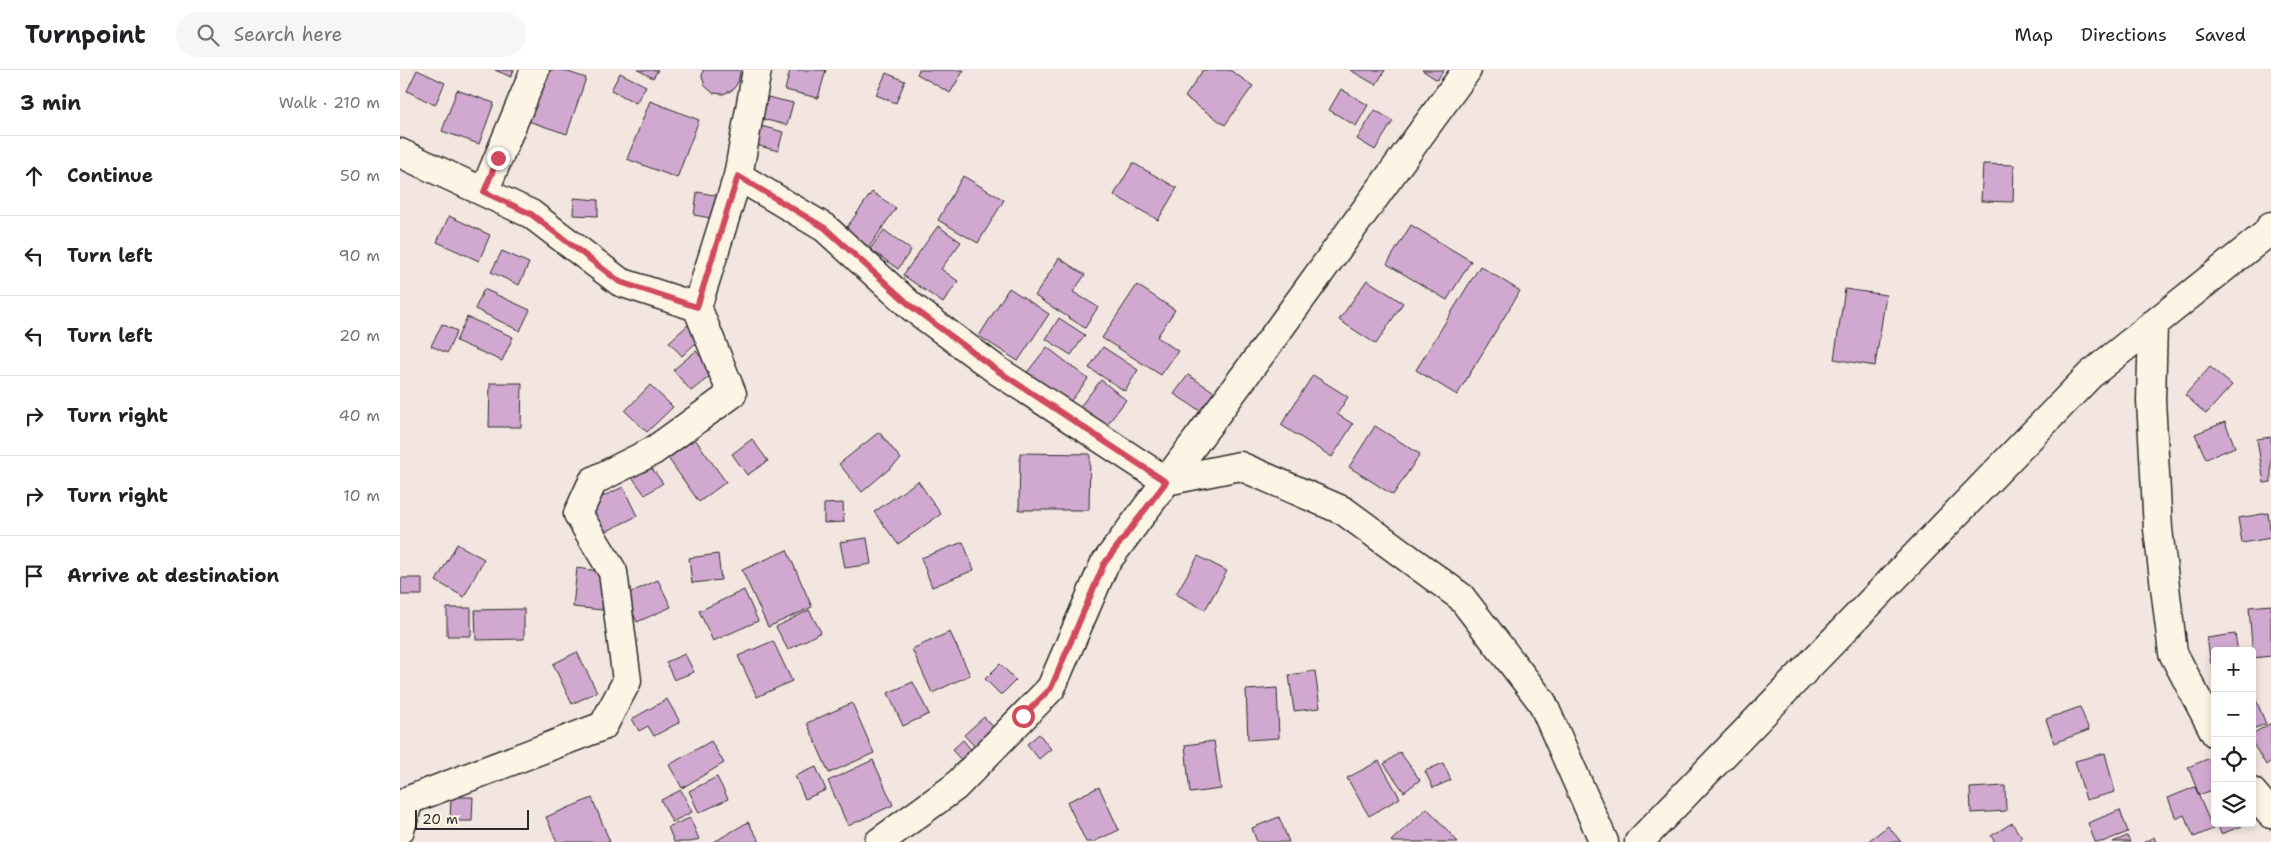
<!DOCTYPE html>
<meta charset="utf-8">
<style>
:root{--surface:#fff;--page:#f6f6f6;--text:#202124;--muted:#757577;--line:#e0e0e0}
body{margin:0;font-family:"Shantell Sans",sans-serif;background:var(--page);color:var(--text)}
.controls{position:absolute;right:15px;bottom:15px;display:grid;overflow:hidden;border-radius:5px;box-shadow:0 2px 8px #0003}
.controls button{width:45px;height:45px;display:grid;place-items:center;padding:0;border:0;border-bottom:1px solid var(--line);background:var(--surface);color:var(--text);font:25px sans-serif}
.scale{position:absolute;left:15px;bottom:12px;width:114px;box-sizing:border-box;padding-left:5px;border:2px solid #2b2b2b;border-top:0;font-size:14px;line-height:18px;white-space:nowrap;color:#2b2b2b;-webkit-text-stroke:4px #fcf5e5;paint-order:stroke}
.stop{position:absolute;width:15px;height:15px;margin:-11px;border:4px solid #d1495b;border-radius:50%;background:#fff}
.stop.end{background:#d1495b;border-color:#fff;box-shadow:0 1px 5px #0008}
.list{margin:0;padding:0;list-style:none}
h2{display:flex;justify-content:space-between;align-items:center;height:65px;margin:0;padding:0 20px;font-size:21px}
h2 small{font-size:16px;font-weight:400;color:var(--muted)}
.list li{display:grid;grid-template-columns:32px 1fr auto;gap:15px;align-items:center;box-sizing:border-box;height:80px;padding:0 20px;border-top:1px solid var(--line)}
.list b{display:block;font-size:19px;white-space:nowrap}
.list em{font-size:16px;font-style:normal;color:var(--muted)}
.icon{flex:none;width:28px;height:28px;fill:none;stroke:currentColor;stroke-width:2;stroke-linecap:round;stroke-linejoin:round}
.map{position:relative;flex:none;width:1871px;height:772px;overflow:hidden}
header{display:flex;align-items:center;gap:30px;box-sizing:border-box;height:70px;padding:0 25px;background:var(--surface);border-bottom:1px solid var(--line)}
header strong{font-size:24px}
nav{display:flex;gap:28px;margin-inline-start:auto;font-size:18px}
.search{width:350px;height:45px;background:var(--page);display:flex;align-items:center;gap:12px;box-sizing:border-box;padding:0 18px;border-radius:28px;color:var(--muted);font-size:19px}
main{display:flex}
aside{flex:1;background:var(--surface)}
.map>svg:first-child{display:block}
.building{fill:#d1a9d0;stroke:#2b2b2b}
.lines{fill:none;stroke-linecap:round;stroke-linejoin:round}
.minor-casing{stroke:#2b2b2b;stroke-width:31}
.minor{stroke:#fcf5e5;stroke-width:28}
.route{stroke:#d1495b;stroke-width:6}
</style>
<header>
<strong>Turnpoint</strong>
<div class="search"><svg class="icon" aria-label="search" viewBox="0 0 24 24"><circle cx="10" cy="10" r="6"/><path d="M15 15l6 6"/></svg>Search here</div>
<nav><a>Map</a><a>Directions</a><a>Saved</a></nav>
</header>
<main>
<aside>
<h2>3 min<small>Walk · 210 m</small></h2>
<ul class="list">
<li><svg class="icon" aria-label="ahead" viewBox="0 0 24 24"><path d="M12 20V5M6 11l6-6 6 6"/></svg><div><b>Continue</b></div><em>50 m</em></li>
<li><svg class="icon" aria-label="left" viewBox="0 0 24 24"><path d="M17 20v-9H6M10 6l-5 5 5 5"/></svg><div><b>Turn left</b></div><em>90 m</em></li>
<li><svg class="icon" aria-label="left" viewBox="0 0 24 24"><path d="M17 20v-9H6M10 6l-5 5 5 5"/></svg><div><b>Turn left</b></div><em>20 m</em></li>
<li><svg class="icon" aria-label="right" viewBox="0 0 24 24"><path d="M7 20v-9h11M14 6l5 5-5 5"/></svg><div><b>Turn right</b></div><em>40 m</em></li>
<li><svg class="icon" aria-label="right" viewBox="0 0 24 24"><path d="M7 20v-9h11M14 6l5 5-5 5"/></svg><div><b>Turn right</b></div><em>10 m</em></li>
<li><svg class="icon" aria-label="arrive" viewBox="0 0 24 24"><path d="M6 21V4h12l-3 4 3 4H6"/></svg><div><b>Arrive at destination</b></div></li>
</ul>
</aside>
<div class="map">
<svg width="1871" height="772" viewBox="0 0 1871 772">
<rect width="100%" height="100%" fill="#f3e6e1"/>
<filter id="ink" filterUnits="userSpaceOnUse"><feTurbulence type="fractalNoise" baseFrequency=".02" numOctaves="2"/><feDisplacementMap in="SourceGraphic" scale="10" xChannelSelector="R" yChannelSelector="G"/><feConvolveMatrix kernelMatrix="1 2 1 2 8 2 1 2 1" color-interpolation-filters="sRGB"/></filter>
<g filter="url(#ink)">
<path class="building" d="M 17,0 L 45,13 L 35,35 L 7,21 Z
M 95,0 L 114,0 L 111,7 Z
M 142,0 L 162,0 L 186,8 L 167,64 L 125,50 Z
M 238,0 L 258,0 L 253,8 Z
M 303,0 L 339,0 L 340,3 L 338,12 L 333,20 L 323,24 L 313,23 L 305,16 L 302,7 Z
M 390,0 L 426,0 L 418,28 L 385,20 Z
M 519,0 L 564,0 L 550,23 L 517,4 Z
M 803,0 L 830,0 L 853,16 L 825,55 L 785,27 Z
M 950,0 L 985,0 L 976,15 Z
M 1022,0 L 1044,0 L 1037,10 Z
M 220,3 L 246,16 L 236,33 L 211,20 Z
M 486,3 L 505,11 L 496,33 L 476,25 Z
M 941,19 L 968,35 L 956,56 L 929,40 Z
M 57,20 L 94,33 L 79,74 L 42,61 Z
M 368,27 L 393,33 L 387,55 L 362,49 Z
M 250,31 L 299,50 L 277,108 L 227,89 Z
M 975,40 L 993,51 L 975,80 L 957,69 Z
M 361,56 L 383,62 L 378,81 L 356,75 Z
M 733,93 L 777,118 L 758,150 L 714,125 Z
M 1583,94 L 1614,95 L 1613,132 L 1581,131 Z
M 563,106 L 604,130 L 578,173 L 538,150 Z
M 297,122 L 320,126 L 316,149 L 294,145 Z
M 472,122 L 496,138 L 469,177 L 445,160 Z
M 174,128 L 198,130 L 198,146 L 173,145 Z
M 49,146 L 90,165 L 79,191 L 37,172 Z
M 1011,155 L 1071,191 L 1047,230 L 987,194 Z
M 538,156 L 561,172 L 541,199 L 558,211 L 543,233 L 503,205 Z
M 484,160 L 511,180 L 498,199 L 470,179 Z
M 102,181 L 129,193 L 119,215 L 91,202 Z
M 659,188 L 685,205 L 673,222 L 698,237 L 685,258 L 635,226 Z
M 1080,196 L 1120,221 L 1057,325 L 1016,300 Z
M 967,210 L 1003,233 L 976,274 L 939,250 Z
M 737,215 L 775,240 L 757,267 L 778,281 L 761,305 L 702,268 Z
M 609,218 L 649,244 L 618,291 L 579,266 Z
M 84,219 L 130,240 L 120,261 L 75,239 Z
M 1445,219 L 1486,225 L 1475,296 L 1434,289 Z
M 67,247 L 113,267 L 102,291 L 56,271 Z
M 659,248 L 685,265 L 671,285 L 646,269 Z
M 42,254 L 57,261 L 47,283 L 31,276 Z
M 289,254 L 302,267 L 282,286 L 269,272 Z
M 647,277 L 688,309 L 666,337 L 625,305 Z
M 703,277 L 738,300 L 725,321 L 689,298 Z
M 296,281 L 314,303 L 291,321 L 273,300 Z
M 1810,297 L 1832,315 L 1806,344 L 1785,325 Z
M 788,305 L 816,323 L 802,342 L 774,324 Z
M 913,305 L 948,327 L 937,344 L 953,354 L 932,387 L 881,355 Z
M 701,310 L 726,330 L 704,359 L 678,339 Z
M 90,313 L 122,313 L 121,357 L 89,357 Z
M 250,315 L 273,337 L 247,362 L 225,341 Z
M 1825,352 L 1835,377 L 1806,389 L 1795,364 Z
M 975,356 L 1020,384 L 993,425 L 949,397 Z
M 479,362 L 501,389 L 462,422 L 439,394 Z
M 1871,367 L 1871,412 L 1864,413 L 1857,369 Z
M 295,369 L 326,412 L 299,432 L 268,388 Z
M 352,369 L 368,391 L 347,405 L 332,384 Z
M 620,383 L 690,384 L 689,440 L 619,440 Z
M 250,396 L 263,413 L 245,425 L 232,407 Z
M 518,411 L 541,444 L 498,474 L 474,442 Z
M 223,417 L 237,446 L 201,464 L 187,434 Z
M 443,433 L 444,452 L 424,453 L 424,434 Z
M 1868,443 L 1871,468 L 1842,473 L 1838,448 Z
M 467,468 L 471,494 L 445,498 L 440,472 Z
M 563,472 L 574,500 L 532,517 L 521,488 Z
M 57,474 L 84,489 L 64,527 L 36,511 Z
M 387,480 L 412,537 L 368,557 L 342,500 Z
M 318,484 L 321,510 L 292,513 L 289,488 Z
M 798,486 L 827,501 L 805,540 L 776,524 Z
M 177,498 L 206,502 L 202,540 L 173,537 Z
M 1,508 L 22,508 L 22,525 L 1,525 Z
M 258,510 L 271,537 L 237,552 L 225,525 Z
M 344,520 L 358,551 L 313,571 L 299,541 Z
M 1871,535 L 1871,586 L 1853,588 L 1849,537 Z
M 47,538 L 71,538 L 71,566 L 47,566 Z
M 124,539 L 124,569 L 76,570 L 75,540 Z
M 409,540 L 421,562 L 388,580 L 376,557 Z
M 550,562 L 570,605 L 532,623 L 512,579 Z
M 1835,564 L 1838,581 L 1815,581 L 1815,593 L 1811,594 L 1807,568 Z
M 373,571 L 392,611 L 357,627 L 338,586 Z
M 177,582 L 197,622 L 172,634 L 153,594 Z
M 285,584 L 294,602 L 274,610 L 266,592 Z
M 600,594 L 616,610 L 601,625 L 585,609 Z
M 915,601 L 920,638 L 894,641 L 889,605 Z
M 513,612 L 529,644 L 503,656 L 488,623 Z
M 877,618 L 879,668 L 848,670 L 846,620 Z
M 1854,625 L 1866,654 L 1852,659 L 1852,626 Z
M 267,629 L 280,652 L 254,666 L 248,656 L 239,661 L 232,649 Z
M 452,633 L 474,683 L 429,703 L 407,653 Z
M 1680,637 L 1689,660 L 1654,673 L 1646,649 Z
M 584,647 L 598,662 L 578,680 L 564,665 Z
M 1871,653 L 1871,691 L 1866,695 L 1852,672 L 1852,664 Z
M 639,664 L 651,679 L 639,689 L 627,674 Z
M 563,670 L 574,683 L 563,692 L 552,680 Z
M 311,671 L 324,693 L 282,718 L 269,695 Z
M 814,671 L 821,719 L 790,723 L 785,675 Z
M 1000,682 L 1020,710 L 1004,722 L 984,694 Z
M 1705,683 L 1715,722 L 1686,730 L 1675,691 Z
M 1810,688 L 1815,699 L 1815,719 L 1799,725 L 1788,697 Z
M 473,690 L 493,735 L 448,756 L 428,711 Z
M 979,691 L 1000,728 L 969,746 L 947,708 Z
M 1043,693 L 1051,710 L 1033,718 L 1025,701 Z
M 416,697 L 426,720 L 405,729 L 395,706 Z
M 317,707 L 328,729 L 299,743 L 289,721 Z
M 1605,716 L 1606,741 L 1571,743 L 1570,718 Z
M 699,717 L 719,760 L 693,772 L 686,772 L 667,732 Z
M 1795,717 L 1813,759 L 1794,767 L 1784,745 L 1776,749 L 1768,728 Z
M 281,720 L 292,742 L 272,752 L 261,730 Z
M 51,727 L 73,727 L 72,751 L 50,751 Z
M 192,728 L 210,772 L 157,772 L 146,747 Z
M 1815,736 L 1815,748 L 1811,738 Z
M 1027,738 L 1058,772 L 992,772 L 991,771 Z
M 1720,740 L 1728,762 L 1702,772 L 1695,772 L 1688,753 Z
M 879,747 L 889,772 L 857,772 L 852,758 Z
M 290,748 L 299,769 L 291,772 L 274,772 L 268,757 Z
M 348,752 L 360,772 L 314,772 Z
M 1612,753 L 1622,768 L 1616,772 L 1595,772 L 1591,766 Z
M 1817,753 L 1841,753 L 1842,756 L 1821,764 Z
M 1488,756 L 1501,772 L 1467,772 Z
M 1727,766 L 1730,772 L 1713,772 Z
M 1754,767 L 1756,772 L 1744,772 Z"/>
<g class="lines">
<defs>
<path id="minor" d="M 0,83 L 131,144 L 220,212 L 297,237
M 338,106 L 425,158 L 512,237 L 598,301 L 766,411 L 840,396 L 944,441 L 1061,527 L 1142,632 L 1204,772
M 84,122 L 135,0
M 1753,254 L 1751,330 L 1758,459 L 1773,583 L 1815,663
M 1852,722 L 1871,744
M 0,760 L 9,730 L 203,656 L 227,611 L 213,502 L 178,444 L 193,411 L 253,381 L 332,324 L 297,237 L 338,106 L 357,0
M 479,772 L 555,717 L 651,618 L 704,495 L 866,277 L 1067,0
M 1239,772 L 1690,305 L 1866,164 L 1871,156"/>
</defs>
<use href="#minor" class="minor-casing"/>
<use href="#minor" class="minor"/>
</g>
</g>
<g class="lines" filter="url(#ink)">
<path class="route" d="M 98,88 L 84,122 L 131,144 L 220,212 L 297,237 L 338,106 L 425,158 L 512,237 L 598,301 L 766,412 L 704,494 L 651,618 L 623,646"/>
</g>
</svg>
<div class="controls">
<button>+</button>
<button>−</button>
<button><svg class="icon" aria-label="locate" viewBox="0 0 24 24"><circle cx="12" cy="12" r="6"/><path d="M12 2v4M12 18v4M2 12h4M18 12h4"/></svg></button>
<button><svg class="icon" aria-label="layers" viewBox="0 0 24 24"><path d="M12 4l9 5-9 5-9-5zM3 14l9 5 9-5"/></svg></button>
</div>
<div class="scale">20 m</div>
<div class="stop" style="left:623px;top:646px"></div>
<div class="stop end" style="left:98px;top:88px"></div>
</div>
</main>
